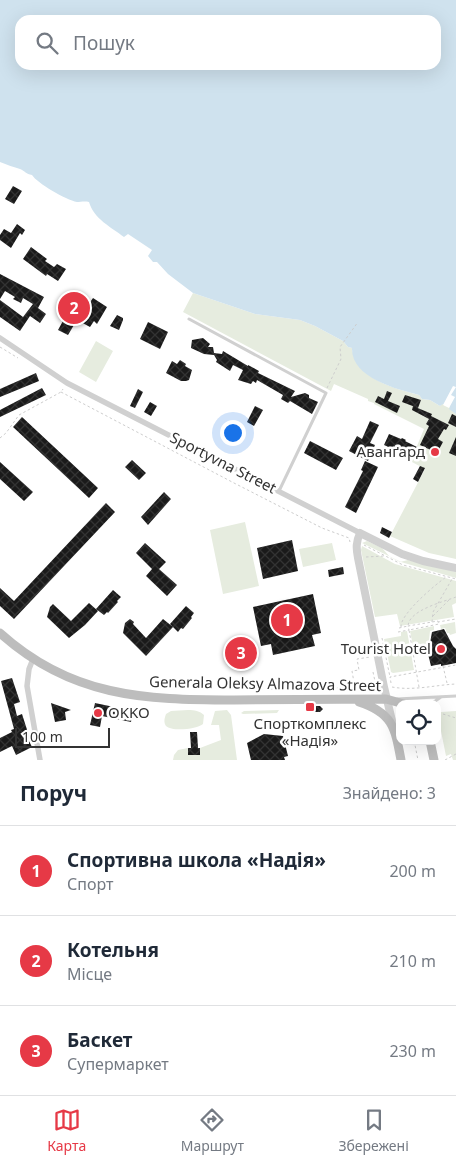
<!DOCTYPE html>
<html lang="uk">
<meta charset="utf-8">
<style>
:root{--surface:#fff;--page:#f6f6f7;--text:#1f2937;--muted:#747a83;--line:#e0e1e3;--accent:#e63946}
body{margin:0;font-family:"Noto Sans",sans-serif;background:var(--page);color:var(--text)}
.controls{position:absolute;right:15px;bottom:15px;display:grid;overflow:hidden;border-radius:10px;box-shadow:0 5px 20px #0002}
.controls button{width:45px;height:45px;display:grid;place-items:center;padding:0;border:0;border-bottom:1px solid var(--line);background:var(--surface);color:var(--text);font:25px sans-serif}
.scale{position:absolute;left:15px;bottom:12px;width:95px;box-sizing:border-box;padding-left:5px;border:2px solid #333;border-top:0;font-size:14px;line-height:18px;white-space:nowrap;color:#333;-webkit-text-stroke:4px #fff;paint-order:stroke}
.you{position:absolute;left:232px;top:432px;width:18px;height:18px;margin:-12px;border:4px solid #fff;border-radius:50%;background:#1a73e8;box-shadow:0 0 0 8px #1a73e833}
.badge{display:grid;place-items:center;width:32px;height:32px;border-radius:50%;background:var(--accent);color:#fff;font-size:16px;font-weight:700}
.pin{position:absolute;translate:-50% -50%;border:2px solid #fff;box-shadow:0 1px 5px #0006}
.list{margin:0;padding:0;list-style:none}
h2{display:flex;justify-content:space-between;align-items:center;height:65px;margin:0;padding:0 20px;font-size:21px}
h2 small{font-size:16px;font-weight:400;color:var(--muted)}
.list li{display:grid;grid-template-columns:32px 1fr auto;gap:15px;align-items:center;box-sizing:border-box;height:90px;padding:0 20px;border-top:1px solid var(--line)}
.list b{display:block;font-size:19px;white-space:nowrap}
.list p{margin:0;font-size:16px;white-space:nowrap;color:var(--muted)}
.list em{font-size:16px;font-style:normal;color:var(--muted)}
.icon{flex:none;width:28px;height:28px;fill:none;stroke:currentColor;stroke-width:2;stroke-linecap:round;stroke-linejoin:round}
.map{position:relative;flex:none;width:456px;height:760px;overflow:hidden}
.search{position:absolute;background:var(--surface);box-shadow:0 5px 20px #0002;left:15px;right:15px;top:15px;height:55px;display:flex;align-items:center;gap:12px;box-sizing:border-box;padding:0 18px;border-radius:15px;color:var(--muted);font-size:19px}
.sheet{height:335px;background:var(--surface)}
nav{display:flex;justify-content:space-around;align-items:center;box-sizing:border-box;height:70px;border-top:1px solid var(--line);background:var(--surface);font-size:14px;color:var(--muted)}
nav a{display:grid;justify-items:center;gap:2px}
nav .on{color:var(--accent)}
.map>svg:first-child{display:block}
.grass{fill:#e6ecdf}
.water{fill:#cfe2ee;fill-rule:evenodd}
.pier{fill:#fff}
.building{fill:url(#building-cross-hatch)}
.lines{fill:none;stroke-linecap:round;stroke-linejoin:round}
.path{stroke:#cdcdcd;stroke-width:1;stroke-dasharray:2.5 2.5;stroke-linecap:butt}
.service{stroke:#d0d0d0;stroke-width:3}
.minor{stroke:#d0d0d0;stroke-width:5.5}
.tertiary{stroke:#d0d0d0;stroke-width:8}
.secondary{stroke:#bdbdbd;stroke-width:9}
.poi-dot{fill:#e63946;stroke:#fff;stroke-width:2}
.labels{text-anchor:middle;stroke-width:5;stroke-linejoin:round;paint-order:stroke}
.poi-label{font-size:15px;fill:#333;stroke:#fff;text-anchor:end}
.street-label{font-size:15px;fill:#333;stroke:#fff}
</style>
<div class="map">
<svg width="456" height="760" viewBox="0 0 456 760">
<defs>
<pattern id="building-cross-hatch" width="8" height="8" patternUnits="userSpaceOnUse" patternTransform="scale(1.25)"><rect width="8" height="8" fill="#1a1a1a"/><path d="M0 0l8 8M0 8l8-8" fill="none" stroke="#333"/></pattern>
</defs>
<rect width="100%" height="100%" fill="#fff"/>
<path class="grass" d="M 193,293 L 255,314 L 300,320 L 315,326 L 343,341 L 348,347 L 352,348 L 352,350 C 360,380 393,388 419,395 L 422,399 L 430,400 L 440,406 L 443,403 L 450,407 L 456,414 L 456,559 L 429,553 L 390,536 L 425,469 L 412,462 L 413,459 L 412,458 L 424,429 L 374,404 L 374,403 L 368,401 L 368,399 L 334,384 L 331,391 L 183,312 Z
M 96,341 L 113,351 L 96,382 L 79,372 Z
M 245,522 L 259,586 L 223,594 L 210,530 Z
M 367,541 L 382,548 L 390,557 L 400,562 L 408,560 L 456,572 L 456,578 L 401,562 L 362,543 Z
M 332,543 L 336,560 L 303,567 L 299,549 Z
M 362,546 L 395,564 L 456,581 L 456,603 L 452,605 L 454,617 L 400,626 L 397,614 L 375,617 L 361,550 Z
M 455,622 L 456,633 L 450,635 L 449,633 L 447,633 L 445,628 L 441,629 L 440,625 Z
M 434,626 L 434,630 L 430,631 L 428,649 L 414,651 L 410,631 Z
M 407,631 L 414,670 L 393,673 L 391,672 L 384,639 L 401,636 L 401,632 Z
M 227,710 L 231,715 L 237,760 L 173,760 L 174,755 L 178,750 L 188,748 L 188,755 L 200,755 L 200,748 L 221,740 L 219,725 L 211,725 L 215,711 Z
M 279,710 L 277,713 L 243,714 L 241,713 L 244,711 Z
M 171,711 C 181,711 196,707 204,715 L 203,724 C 198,729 172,732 166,726 C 163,722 165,717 166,714 Z
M 456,711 L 456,760 L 453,760 L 451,754 L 446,756 L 438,716 L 441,712 Z"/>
<path class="water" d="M 0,0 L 456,0 L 456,414 L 449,409 L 450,407 L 443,404 L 440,406 L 430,400 L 422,399 L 419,395 C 397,389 351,378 352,348 L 348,347 L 343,341 L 315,326 L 300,320 L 255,314 L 193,293 L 168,274 L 157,262 L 153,262 L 148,256 L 152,250 L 128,234 L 124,237 C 111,227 94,219 89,202 C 85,201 80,202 77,202 C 66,200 37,183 32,175 C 26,174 25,171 20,169 C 14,167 7,165 0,162 ZM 20,20 L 436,20 L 436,65 L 20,65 Z"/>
<path class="pier" d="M 453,386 L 456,387 L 451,395 L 455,397 L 449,408 L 443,405 Z"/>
<path class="building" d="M 13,186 L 22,191 L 14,204 L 5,199 Z
M 17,224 L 25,230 L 22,235 L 20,233 L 11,248 L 0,240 L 0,235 L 4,229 L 11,233 Z
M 31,247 L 47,259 L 45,261 L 54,267 L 57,264 L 66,269 L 58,281 L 47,274 L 46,276 L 23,259 Z
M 0,274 L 44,297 L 38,308 L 46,314 L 40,323 L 30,316 L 20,331 L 0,317 L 0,300 L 23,317 L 33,304 L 23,298 L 21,303 L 13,299 L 15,297 L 5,291 L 0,299 Z
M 93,298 L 107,307 L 97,324 L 94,321 L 90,327 L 77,320 L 68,335 L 58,330 L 74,301 L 86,308 Z
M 117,315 L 123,318 L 123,320 L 119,330 L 110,326 Z
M 148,322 L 168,332 L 160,349 L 140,339 Z
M 203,338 L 210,344 L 208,347 L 213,347 L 214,353 L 222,354 L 223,351 L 248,366 L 248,365 L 259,371 L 258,373 L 295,391 L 291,397 L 305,393 L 309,395 L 309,398 L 318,402 L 312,414 L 290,401 L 288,403 L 281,399 L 283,395 L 257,380 L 256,383 L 253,381 L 251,384 L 238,380 L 243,370 L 233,365 L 230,371 L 216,362 L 217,360 L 214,355 L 204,354 L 191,348 L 192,340 Z
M 180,360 L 186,364 L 185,366 L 192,370 L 189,380 L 186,381 L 181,381 L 166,373 L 172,361 L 177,364 Z
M 36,373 L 39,381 L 0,397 L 0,389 Z
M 42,388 L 46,395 L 0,417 L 0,410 Z
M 138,389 L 143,392 L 135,408 L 130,406 Z
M 387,391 L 392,393 L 388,401 L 400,406 L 397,413 L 375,402 L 378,396 L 384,399 Z
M 405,395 L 421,400 L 418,408 L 402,402 Z
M 150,402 L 157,406 L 151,416 L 144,412 Z
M 255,406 L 263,410 L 254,426 L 247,422 Z
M 413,406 L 432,414 L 431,416 L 449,425 L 446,430 L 444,429 L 438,439 L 443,442 L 437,453 L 420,445 L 429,426 L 426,424 L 429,419 L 412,410 Z
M 452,414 L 456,416 L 456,427 L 448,423 Z
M 22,417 L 98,488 L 89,498 L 13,427 Z
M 370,421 L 379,425 L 370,443 L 375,445 L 368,461 L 349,451 L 357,436 L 362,439 Z
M 389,434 L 401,439 L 402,438 L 406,440 L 405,441 L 417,447 L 412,458 L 384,445 Z
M 456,437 L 456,456 L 449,453 Z
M 310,441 L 343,458 L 336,470 L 304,453 Z
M 132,460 L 146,473 L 139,480 L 125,467 Z
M 365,461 L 378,467 L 356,513 L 345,507 L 363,471 L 361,470 Z
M 0,462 L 33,492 L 24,501 L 0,479 Z
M 420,466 L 425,468 L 418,482 L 413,479 Z
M 164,492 L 171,499 L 148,525 L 141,517 Z
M 106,503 L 115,512 L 14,619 L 0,606 L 0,588 L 14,601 Z
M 382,527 L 392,532 L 389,538 L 380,533 Z
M 292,540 L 298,571 L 263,579 L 257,548 Z
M 145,543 L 166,562 L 159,569 L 177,585 L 167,596 L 146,576 L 152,569 L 136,553 Z
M 343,567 L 344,574 L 329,577 L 328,570 Z
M 113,590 L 121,597 L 117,601 L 118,602 L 108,613 L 107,612 L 104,615 L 96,609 Z
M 313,594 L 321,633 L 312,635 L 315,646 L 273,655 L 271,644 L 261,646 L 253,607 Z
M 89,603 L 98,611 L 85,625 L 69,638 L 47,617 L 50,607 L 53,604 L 71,621 Z
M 186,606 L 194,613 L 191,617 L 192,618 L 183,629 L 181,628 L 178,632 L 170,624 Z
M 130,619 L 134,622 L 133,624 L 146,638 L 163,619 L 173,627 L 146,656 L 123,633 L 125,623 Z
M 444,629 L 453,646 L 456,649 L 456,663 L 441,666 L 441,664 L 431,666 L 428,654 L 432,632 Z
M 245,639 L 251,664 L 236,667 L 230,642 Z
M 12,678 L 20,702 L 14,704 L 17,716 L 22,714 L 30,739 L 28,739 L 32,747 L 16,755 L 12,746 L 0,752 L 0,738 L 12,732 L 11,730 L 14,729 L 1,681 Z
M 51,703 L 71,710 L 65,712 L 66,720 L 55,722 Z
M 95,703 L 133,711 L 131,722 L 102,716 L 100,727 L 90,725 Z
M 308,706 L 320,706 L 323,709 L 320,712 L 308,712 Z
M 190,732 L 197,732 L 198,748 L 200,748 L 200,755 L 188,755 L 188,748 L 191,748 Z
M 264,734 L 283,736 L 288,756 L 284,757 L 285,760 L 251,760 L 247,743 Z"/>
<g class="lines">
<path class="path" d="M 0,347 L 18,358
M 327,388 L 341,359 L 340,347 L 358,322
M 61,392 L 234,483 L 322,528 L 349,538 L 350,542
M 0,438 L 6,433 L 19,415 L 61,392 L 63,389
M 364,545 L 403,565 L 456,579
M 366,557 L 384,556
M 433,616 L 449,600
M 432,622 L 433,612 L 452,579
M 401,627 C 400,614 435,585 446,577
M 399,628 L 408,626 C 409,610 443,602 456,597
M 398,632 L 409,630 L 408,626 L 438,621 L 438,622
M 382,638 L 390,677
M 443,666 L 447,683
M 373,672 L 376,686
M 391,683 L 390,677 L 456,665
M 392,687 C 414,691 435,685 456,684
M 419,687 L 409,630 L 439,624 L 438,622 L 456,619
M 355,688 L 352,671 L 359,670 L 357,659 L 370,657 L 370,656
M 260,689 L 285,689 L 287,686 L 297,686 L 299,689 L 376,687
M 443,714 L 456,718
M 406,743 L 415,745 L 418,760
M 445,760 L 456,754"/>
<path class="service" d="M 189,319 L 326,393 L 279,491
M 397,699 L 456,696
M 431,704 L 441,697"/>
<path class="minor" d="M 0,338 L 67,383 L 360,533
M 33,659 L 29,669 L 27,686 L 40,760"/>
<path class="tertiary" d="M 393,725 L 384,687 L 358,558 C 356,548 356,542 360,533 L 402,554 L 423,561 L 456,568"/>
<path class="secondary" d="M 0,633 C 71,697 144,700 234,700 C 285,700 336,699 386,699 L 404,704
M 359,702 C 393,713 395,728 401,760
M 430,741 L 434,760"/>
</g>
<g class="poi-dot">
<circle cx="435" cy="452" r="5"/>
<circle cx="441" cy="649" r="5"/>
<rect x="305" y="702" width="10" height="10" rx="2.5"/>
<circle cx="98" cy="713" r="5"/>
</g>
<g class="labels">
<g class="poi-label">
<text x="425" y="457">Аванґард</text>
<text x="431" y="654">Tourist Hotel</text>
<text x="108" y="718" text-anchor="start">OKKO</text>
<text x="310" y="729" text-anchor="middle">Спорткомплекс<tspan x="310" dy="17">«Надія»</tspan></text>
</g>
<g class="street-label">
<text transform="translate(223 463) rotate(27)" y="5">Sportyvna Street</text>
<text transform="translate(265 684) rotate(1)" y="5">Generala Oleksy Almazova Street</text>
</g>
</g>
</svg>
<div class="controls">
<button><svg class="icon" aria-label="locate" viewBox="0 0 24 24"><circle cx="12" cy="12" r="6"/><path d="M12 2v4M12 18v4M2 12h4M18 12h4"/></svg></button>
</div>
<div class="scale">100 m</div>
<div class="you"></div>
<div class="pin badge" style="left:287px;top:620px">1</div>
<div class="pin badge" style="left:74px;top:308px">2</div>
<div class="pin badge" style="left:241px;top:653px">3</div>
<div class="search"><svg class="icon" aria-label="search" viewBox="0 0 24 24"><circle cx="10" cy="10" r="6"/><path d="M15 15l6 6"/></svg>Пошук</div>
</div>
<section class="sheet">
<h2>Поруч<small>Знайдено: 3</small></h2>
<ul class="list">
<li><span class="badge">1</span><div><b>Спортивна школа «Надія»</b><p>Спорт</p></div><em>200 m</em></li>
<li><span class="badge">2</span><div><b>Котельня</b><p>Місце</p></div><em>210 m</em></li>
<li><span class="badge">3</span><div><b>Баскет</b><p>Супермаркет</p></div><em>230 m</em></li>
</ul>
</section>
<nav>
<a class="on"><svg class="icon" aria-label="map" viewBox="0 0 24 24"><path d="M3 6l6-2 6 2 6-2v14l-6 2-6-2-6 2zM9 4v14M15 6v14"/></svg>Карта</a>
<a><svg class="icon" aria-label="directions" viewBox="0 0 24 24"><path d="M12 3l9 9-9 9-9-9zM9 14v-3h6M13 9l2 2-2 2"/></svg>Маршрут</a>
<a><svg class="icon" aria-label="saved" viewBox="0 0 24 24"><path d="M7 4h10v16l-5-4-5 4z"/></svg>Збережені</a>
</nav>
